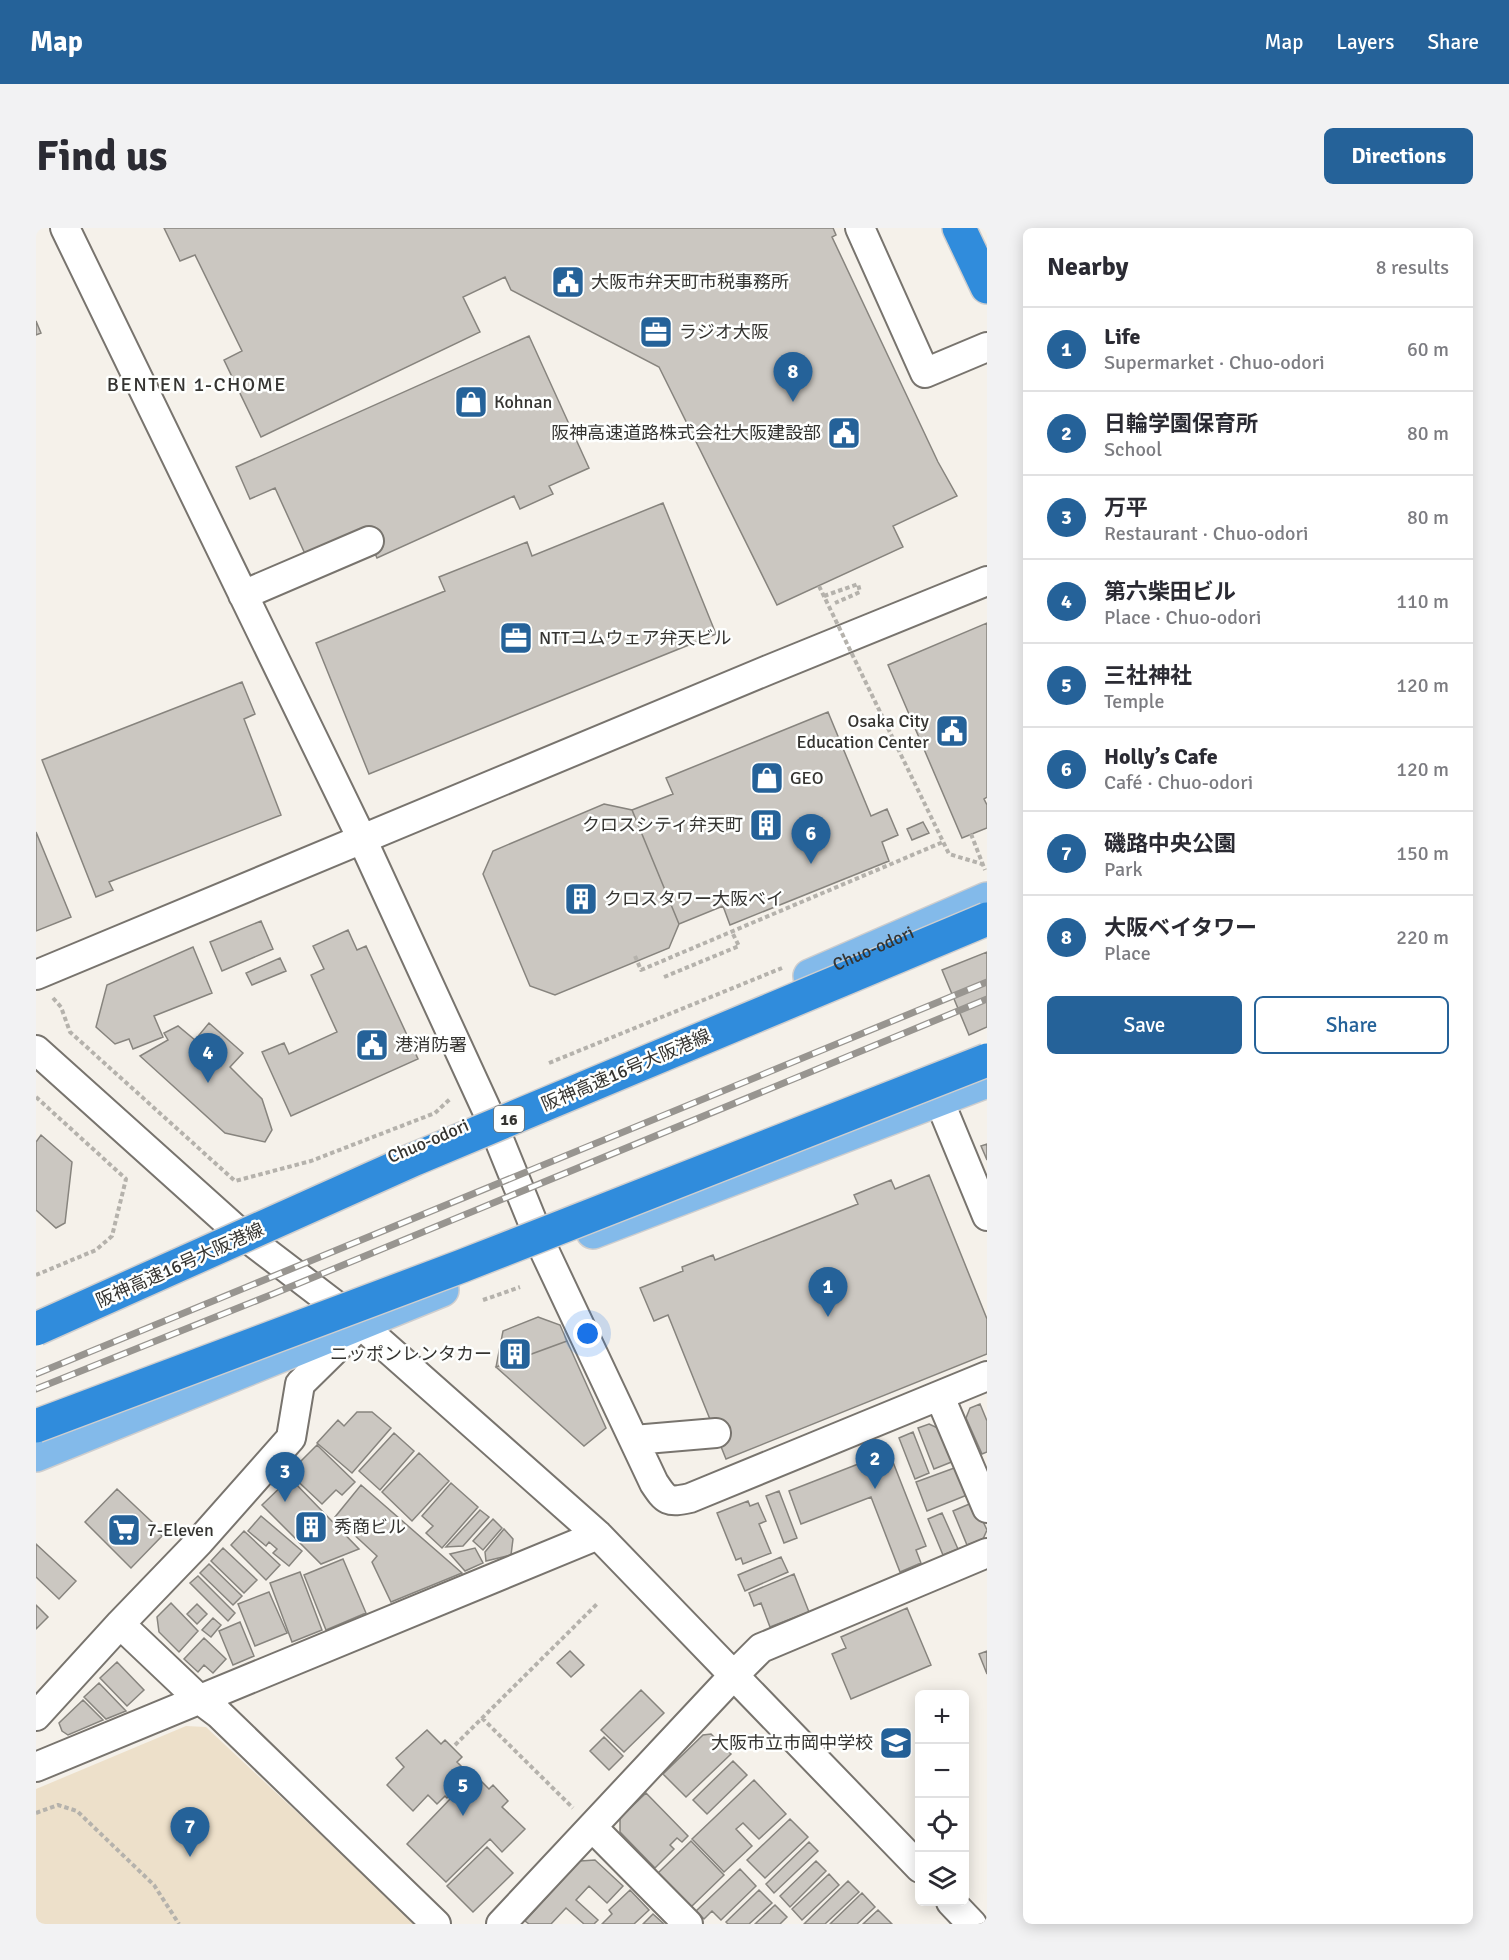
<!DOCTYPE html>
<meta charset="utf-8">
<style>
:root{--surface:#fff;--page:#f2f2f3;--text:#2b2b33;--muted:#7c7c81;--line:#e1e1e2;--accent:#256299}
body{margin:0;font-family:Signika,"Noto Sans JP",sans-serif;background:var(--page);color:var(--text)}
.controls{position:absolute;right:18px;bottom:18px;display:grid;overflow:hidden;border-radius:9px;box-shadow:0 3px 15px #0003}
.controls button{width:54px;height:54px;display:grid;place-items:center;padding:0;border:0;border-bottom:2px solid var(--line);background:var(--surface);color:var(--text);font:30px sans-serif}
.you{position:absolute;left:552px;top:1106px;width:21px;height:21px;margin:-15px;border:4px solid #fff;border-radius:50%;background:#1a73e8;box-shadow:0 0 0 9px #1a73e833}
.badge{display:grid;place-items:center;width:39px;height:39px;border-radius:50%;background:var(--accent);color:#fff;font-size:20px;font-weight:700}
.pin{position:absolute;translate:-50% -50px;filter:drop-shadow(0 2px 3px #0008)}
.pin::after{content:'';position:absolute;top:32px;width:21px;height:18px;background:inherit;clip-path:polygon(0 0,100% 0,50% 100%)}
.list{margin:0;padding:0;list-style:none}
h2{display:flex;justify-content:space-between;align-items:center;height:78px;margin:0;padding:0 24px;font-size:26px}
h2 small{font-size:20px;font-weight:400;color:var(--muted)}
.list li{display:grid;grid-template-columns:39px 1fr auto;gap:18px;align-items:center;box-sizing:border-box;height:84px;padding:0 24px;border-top:2px solid var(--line)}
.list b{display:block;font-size:22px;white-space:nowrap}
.list p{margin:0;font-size:20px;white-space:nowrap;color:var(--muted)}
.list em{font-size:20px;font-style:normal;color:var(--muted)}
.actions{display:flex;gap:12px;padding:18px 24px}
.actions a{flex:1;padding:14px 0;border:2px solid var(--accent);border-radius:9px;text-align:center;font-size:21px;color:var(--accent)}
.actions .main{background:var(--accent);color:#fff}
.icon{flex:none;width:33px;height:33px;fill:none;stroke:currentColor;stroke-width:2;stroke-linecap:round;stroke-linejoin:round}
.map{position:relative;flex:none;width:951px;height:1696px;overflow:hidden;border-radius:9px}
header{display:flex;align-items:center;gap:36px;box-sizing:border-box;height:84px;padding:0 30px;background:var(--accent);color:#fff}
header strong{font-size:28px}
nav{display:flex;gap:33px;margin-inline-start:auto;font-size:21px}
.intro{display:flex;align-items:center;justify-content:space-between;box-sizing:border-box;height:144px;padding:0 36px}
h1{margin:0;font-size:42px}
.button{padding:15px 27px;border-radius:9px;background:var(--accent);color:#fff;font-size:21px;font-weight:700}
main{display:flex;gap:36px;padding:0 36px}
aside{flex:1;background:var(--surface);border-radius:9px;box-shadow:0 3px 15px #0003}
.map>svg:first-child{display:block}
.green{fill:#ede0ca}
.building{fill:#cbc7c1;stroke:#87847e;stroke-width:1.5}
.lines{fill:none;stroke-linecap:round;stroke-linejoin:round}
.minor-casing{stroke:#78746e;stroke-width:32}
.major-casing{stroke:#cfcece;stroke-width:36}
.highway-casing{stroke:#cfcece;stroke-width:36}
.path{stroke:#b5b2ac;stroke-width:4;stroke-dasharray:4.5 3;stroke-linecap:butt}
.minor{stroke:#fff;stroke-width:28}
.major{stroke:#83baea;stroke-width:33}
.highway{stroke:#308cdc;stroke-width:33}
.rail-casing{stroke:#989590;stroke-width:7}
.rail{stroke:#fefffe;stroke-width:4.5;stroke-dasharray:14;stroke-linecap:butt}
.highway-bridge-casing{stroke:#cfcece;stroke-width:36;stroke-linecap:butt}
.path-bridge{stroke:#b5b2ac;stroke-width:4;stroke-dasharray:4.5 3;stroke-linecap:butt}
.highway-bridge{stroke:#308cdc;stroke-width:33}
.labels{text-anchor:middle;stroke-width:5;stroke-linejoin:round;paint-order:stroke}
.shield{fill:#fefffe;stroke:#71716e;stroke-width:1.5}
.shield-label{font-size:16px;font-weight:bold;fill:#353431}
.poi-label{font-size:18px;fill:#353431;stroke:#fefffe;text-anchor:start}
.street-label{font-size:18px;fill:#353431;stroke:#fefffe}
.neighbourhood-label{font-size:20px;letter-spacing:1.5px;fill:#353431;stroke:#fefffe}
</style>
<header>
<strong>Map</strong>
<nav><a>Map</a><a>Layers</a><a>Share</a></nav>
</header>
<div class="intro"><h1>Find us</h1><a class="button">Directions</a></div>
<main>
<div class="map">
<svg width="951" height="1696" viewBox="0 0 951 1696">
<rect width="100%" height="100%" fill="#f5f1ea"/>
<path class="green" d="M 150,1498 L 170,1499 L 380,1696 L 0,1696 L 0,1561 Z"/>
<path class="building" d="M 128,0 L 797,0 L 800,7 L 796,9 L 902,234 L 921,268 L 857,298 L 867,319 L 741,377 L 623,139 L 475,62 L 469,49 L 427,69 L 444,104 L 225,209 L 188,132 L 206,123 L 159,27 L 144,33 Z
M 0,93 L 5,105 L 0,107 Z
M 493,108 L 553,240 L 513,258 L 517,266 L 484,281 L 478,268 L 341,330 L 329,302 L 270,328 L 239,260 L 214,271 L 200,239 Z
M 627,275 L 680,406 L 333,546 L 280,415 L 409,363 L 403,349 L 491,314 L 496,328 Z
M 951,395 L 951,569 L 948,571 L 951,577 L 951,600 L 926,610 L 852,437 Z
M 206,454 L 219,486 L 208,491 L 245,587 L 73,654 L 77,662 L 60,669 L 6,532 Z
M 792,484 L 835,588 L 851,581 L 862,607 L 846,614 L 853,633 L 694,697 L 687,678 L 643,696 L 596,582 L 637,566 L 630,550 Z
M 568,576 L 596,582 L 643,696 L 633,720 L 519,767 L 494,758 L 447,646 L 457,623 Z
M 887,594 L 893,605 L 876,612 L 871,601 Z
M 0,604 L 35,689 L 0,703 Z
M 225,693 L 237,721 L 186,743 L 174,714 Z
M 312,702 L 321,722 L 330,718 L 382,831 L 255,888 L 226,824 L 248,815 L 253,826 L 301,804 L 275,747 L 288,741 L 277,718 Z
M 157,719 L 176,765 L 118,788 L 127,809 L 97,821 L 93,811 L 79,816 L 60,799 L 71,757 Z
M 951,724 L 951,799 L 933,807 L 906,742 Z
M 244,730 L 250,743 L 216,757 L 210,745 Z
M 173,795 L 207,825 L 194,839 L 226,871 L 236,902 L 229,914 L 189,905 L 104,828 L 132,812 L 128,805 L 142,798 L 159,812 Z
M 5,907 L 36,934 L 29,995 L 20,1000 L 0,982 L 0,914 Z
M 951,916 L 951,932 L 945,918 Z
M 893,947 L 951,1091 L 951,1126 L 690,1231 L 632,1087 L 618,1093 L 604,1060 L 647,1043 L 646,1039 L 677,1027 L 679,1032 L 822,976 L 818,967 L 855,952 L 859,961 Z
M 502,1089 L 524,1097 L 531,1113 L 460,1139 L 467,1103 Z
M 531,1113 L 570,1200 L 548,1218 L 460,1139 Z
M 944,1176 L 951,1193 L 951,1224 L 946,1226 L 930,1190 L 934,1180 Z
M 321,1184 L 336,1184 L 355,1200 L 316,1245 L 281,1215 L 302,1192 L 308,1198 Z
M 893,1196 L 904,1201 L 918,1233 L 898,1241 L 882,1200 Z
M 877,1204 L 893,1245 L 879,1251 L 863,1210 Z
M 358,1205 L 378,1223 L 344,1262 L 323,1243 Z
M 281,1217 L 319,1254 L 306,1267 L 300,1262 L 286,1276 L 253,1245 Z
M 853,1224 L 890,1318 L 880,1322 L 885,1335 L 864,1344 L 835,1269 L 765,1296 L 753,1263 Z
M 383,1225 L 413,1253 L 376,1293 L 346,1264 Z
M 921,1239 L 931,1267 L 891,1283 L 880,1254 Z
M 254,1250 L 323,1321 L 285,1336 L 226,1277 Z
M 415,1255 L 442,1279 L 406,1320 L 390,1305 L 397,1298 L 386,1288 Z
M 325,1257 L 426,1345 L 355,1374 L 336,1334 L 341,1328 L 299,1289 Z
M 81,1261 L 116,1294 L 114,1296 L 126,1308 L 95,1340 L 49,1294 Z
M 743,1263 L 761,1310 L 748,1315 L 730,1268 Z
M 712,1273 L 714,1278 L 722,1275 L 730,1293 L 723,1296 L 735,1325 L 707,1336 L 705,1330 L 700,1332 L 681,1285 Z
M 938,1274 L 951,1302 L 947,1311 L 931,1317 L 917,1283 Z
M 444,1282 L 453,1289 L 427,1318 L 410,1319 Z
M 906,1285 L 922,1321 L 907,1327 L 892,1291 Z
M 225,1288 L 266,1323 L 253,1338 L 237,1325 L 241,1321 L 233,1314 L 230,1318 L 212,1303 Z
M 457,1291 L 466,1300 L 447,1322 L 437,1313 Z
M 468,1301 L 477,1311 L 475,1327 L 450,1333 L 449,1324 Z
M 208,1303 L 244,1337 L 230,1352 L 195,1317 Z
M 0,1316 L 40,1353 L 23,1371 L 0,1349 Z
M 187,1320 L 221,1352 L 208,1365 L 175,1333 Z
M 439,1320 L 447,1335 L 429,1343 L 414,1326 Z
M 745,1329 L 752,1344 L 709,1363 L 702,1347 Z
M 307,1331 L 330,1385 L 290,1402 L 268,1347 Z
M 173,1336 L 206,1368 L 197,1377 L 164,1345 Z
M 264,1344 L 286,1402 L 256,1414 L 234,1355 Z
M 758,1346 L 773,1384 L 734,1399 L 725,1375 L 718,1378 L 713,1365 Z
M 162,1348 L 199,1385 L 192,1393 L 154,1355 Z
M 233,1364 L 251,1405 L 219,1418 L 202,1376 Z
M 135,1375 L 162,1403 L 143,1424 L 123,1404 L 121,1389 Z
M 161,1376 L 171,1386 L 161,1396 L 151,1386 Z
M 0,1377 L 12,1389 L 0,1401 Z
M 871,1380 L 895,1437 L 815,1471 L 796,1426 L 810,1420 L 805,1409 Z
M 177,1390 L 185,1397 L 175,1409 L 166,1402 Z
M 204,1394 L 218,1428 L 197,1437 L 183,1403 Z
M 168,1410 L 190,1431 L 177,1445 L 168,1437 L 162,1444 L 148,1431 Z
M 534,1423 L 548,1437 L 535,1449 L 521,1435 Z
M 951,1423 L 951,1446 L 943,1426 Z
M 81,1434 L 108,1462 L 91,1478 L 64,1450 Z
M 63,1455 L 90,1483 L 70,1491 L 48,1469 Z
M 605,1462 L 628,1485 L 588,1524 L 565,1502 Z
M 47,1472 L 67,1492 L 32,1507 L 26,1503 L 23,1495 Z
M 391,1502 L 405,1516 L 409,1512 L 426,1529 L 421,1534 L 434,1547 L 411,1570 L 409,1568 L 401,1576 L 392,1567 L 377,1583 L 351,1557 L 368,1539 L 360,1530 Z
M 675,1506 L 695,1526 L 650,1569 L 627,1546 L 667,1507 Z
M 568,1509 L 587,1528 L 573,1542 L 554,1523 Z
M 697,1533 L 711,1547 L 671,1586 L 657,1572 Z
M 438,1546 L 453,1561 L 457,1557 L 472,1573 L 466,1579 L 489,1601 L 466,1624 L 454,1611 L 410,1654 L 371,1616 Z
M 718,1552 L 750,1586 L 723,1611 L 707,1595 L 700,1601 L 716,1618 L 688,1644 L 656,1611 Z
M 610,1565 L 652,1608 L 646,1614 L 641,1610 L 634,1617 L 638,1621 L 619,1640 L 584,1604 L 584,1590 Z
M 754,1591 L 772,1609 L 729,1650 L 711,1632 Z
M 655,1613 L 688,1647 L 655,1679 L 622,1645 Z
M 773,1614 L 782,1623 L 738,1665 L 730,1656 Z
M 451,1619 L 477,1645 L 437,1684 L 411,1658 Z
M 559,1632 L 587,1658 L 571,1675 L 553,1658 L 540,1672 L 562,1692 L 558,1696 L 548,1696 L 530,1680 L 515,1696 L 493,1696 L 489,1693 L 544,1633 Z
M 780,1633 L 790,1643 L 754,1679 L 744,1668 Z
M 704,1641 L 720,1658 L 685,1692 L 676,1683 L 668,1691 L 660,1683 Z
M 793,1646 L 803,1657 L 766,1692 L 756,1681 Z
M 812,1653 L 823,1664 L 789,1696 L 768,1696 Z
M 594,1662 L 613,1682 L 598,1696 L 566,1696 L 576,1686 L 573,1682 Z
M 723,1662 L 736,1675 L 713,1696 L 692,1696 L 690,1694 Z
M 826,1665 L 839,1679 L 821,1696 L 794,1696 Z
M 739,1677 L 751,1689 L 744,1696 L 719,1696 Z
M 842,1682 L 856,1696 L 827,1696 Z
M 617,1686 L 628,1696 L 607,1696 Z"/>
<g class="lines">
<defs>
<path id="minor" d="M 29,0 L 326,611 L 453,887 L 508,1022 L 618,1255 C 630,1273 632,1275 654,1270 L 951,1148
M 824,0 L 889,145 L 951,119
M 207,367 L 333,313
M 0,747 L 732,442 L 951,353
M 0,822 L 197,999 L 324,1096 L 562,1307 L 884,1640
M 903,872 L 951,988
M 904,1169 L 951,1280
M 598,1212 L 680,1205
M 84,1396 L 163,1471 L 183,1486 L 400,1696
M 0,1488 L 84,1396 L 163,1314 L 255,1210 L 264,1156 L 323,1098
M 0,1539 L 562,1307
M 556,1599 L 652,1696
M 915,1674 L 936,1696
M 465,1696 L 698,1447 L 725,1420 L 951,1325"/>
<g id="major">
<path id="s1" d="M 774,748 L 951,671"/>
<path d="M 557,1004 L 951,853"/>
<path d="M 0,1227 L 406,1062"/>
</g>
<path id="highway" d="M 923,0 L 951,59"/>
</defs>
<use href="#minor" class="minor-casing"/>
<use href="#major" class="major-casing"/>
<use href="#highway" class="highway-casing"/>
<path class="path" d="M 788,368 L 822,356 L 824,364 L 799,375
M 935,606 L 949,642
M 599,728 L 605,742 L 907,614
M 628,749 L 703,718 L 696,704
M 17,770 L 25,779 L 34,804 L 199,953 L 275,933 L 399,885 L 414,871
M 513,835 L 746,740
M 0,869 L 90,951 L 76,1008 L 60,1022 L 0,1047
M 447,1072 L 484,1059
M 446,1490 L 537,1580
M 419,1517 L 562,1375
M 0,1585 L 22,1577 L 41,1583 L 118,1657 L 143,1696"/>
<use href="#minor" class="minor"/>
<use href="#major" class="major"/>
<use href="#highway" class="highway"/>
<defs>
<path id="rail" d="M 0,1146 L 951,754
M 0,1161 L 237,1066 L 951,771"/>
</defs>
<use href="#rail" class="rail-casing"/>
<use href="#rail" class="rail"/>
<defs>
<path id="highway-bridge" d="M 0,1101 L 379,931 L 951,691
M 0,1198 L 426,1038 L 951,832"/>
</defs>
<use href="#highway-bridge" class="highway-bridge-casing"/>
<path class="path-bridge" d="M 783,358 L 913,626 L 946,636"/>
<use href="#highway-bridge" class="highway-bridge"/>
</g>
<defs>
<symbol id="civic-square" viewBox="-11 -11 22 22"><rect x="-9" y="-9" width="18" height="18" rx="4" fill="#256299" stroke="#fefffe"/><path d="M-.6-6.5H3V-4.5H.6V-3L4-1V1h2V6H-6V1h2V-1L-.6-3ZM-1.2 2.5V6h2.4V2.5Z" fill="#fff"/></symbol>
<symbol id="office-square" viewBox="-11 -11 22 22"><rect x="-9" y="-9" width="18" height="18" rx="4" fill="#256299" stroke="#fefffe"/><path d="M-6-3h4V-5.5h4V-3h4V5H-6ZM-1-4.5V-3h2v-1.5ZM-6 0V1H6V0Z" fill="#fff"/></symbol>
<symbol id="shop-square" viewBox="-11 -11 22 22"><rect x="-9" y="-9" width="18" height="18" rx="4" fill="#256299" stroke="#fefffe"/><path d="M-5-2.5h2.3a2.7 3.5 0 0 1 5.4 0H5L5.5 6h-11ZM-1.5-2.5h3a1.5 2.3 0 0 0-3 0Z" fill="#fff"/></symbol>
<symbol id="building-square" viewBox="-11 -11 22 22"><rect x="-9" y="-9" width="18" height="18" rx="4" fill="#256299" stroke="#fefffe"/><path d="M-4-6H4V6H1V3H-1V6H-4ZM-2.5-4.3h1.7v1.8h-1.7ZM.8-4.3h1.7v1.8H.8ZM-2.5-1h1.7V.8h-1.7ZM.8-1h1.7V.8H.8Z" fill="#fff"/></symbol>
<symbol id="supermarket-square" viewBox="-11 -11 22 22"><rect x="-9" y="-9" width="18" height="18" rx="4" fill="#256299" stroke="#fefffe"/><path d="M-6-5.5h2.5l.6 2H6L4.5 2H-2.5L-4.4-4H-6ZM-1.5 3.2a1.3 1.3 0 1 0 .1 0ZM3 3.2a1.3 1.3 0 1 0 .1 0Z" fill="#fff"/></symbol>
<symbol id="school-square" viewBox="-11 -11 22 22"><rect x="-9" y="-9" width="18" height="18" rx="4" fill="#256299" stroke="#fefffe"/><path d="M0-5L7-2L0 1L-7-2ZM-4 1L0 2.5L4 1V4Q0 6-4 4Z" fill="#fff"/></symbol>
</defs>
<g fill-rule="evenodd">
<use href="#civic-square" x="513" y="35" width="38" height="38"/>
<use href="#office-square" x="601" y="85" width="38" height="38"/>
<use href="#shop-square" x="416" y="155" width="38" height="38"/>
<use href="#civic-square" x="789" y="186" width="38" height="38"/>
<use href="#office-square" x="461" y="391" width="38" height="38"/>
<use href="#civic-square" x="897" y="484" width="38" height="38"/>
<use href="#shop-square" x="712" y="531" width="38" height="38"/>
<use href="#building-square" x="711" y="578" width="38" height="38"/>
<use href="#building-square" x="526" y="652" width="38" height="38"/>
<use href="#civic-square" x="317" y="798" width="38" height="38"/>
<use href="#building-square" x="460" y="1107" width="38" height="38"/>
<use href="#building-square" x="256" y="1280" width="38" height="38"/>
<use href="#supermarket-square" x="69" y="1283" width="38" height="38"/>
<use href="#school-square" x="841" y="1496" width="38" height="38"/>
</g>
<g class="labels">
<rect class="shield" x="458" y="878" width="30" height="26" rx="4.5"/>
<g class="shield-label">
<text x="473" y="897">16</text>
</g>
<g class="poi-label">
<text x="555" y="60">大阪市弁天町市税事務所</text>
<text x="643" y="110">ラジオ大阪</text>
<text x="458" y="180">Kohnan</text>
<text x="785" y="211" text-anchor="end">阪神高速道路株式会社大阪建設部</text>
<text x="503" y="416">NTTコムウェア弁天ビル</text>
<text x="893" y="499" text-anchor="end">Osaka City<tspan x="893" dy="21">Education Center</tspan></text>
<text x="754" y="556">GEO</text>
<text x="707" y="603" text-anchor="end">クロスシティ弁天町</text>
<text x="568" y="677">クロスタワー大阪ベイ</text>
<text x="359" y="823">港消防署</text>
<text x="456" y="1132" text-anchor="end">ニッポンレンタカー</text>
<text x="298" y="1305">秀商ビル</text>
<text x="111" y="1308">7-Eleven</text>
<text x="837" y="1521" text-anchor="end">大阪市立市岡中学校</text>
</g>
<g class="street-label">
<text dy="6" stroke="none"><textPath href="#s1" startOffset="69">Chuo-odori</textPath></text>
<text transform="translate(590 842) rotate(-23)" y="6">阪神高速16号大阪港線</text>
<text transform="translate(392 913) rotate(-23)" y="6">Chuo-odori</text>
<text transform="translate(144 1037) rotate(-24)" y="6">阪神高速16号大阪港線</text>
</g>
<g class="neighbourhood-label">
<text x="161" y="163">BENTEN 1-CHOME</text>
</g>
</g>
</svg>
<div class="controls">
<button>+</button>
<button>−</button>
<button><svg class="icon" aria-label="locate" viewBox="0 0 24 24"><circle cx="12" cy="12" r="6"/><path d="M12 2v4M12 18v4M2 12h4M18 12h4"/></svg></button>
<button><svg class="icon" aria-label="layers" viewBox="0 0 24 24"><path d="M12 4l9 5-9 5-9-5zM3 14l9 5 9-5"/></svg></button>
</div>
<div class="you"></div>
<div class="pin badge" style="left:792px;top:1089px">1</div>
<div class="pin badge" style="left:839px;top:1261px">2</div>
<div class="pin badge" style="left:249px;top:1274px">3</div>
<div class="pin badge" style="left:172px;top:855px">4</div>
<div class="pin badge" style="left:427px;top:1588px">5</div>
<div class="pin badge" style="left:775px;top:636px">6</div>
<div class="pin badge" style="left:154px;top:1629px">7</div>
<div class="pin badge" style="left:757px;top:174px">8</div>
</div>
<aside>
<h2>Nearby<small>8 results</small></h2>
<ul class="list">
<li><span class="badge">1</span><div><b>Life</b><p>Supermarket · Chuo-odori</p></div><em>60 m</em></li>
<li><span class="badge">2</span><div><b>日輪学園保育所</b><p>School</p></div><em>80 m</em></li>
<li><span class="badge">3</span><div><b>万平</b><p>Restaurant · Chuo-odori</p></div><em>80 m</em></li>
<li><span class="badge">4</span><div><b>第六柴田ビル</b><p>Place · Chuo-odori</p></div><em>110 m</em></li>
<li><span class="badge">5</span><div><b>三社神社</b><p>Temple</p></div><em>120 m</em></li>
<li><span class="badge">6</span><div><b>Holly’s Cafe</b><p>Café · Chuo-odori</p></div><em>120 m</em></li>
<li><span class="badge">7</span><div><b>磯路中央公園</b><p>Park</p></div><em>150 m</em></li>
<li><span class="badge">8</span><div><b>大阪ベイタワー</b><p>Place</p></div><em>220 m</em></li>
</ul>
<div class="actions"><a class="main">Save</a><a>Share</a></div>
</aside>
</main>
